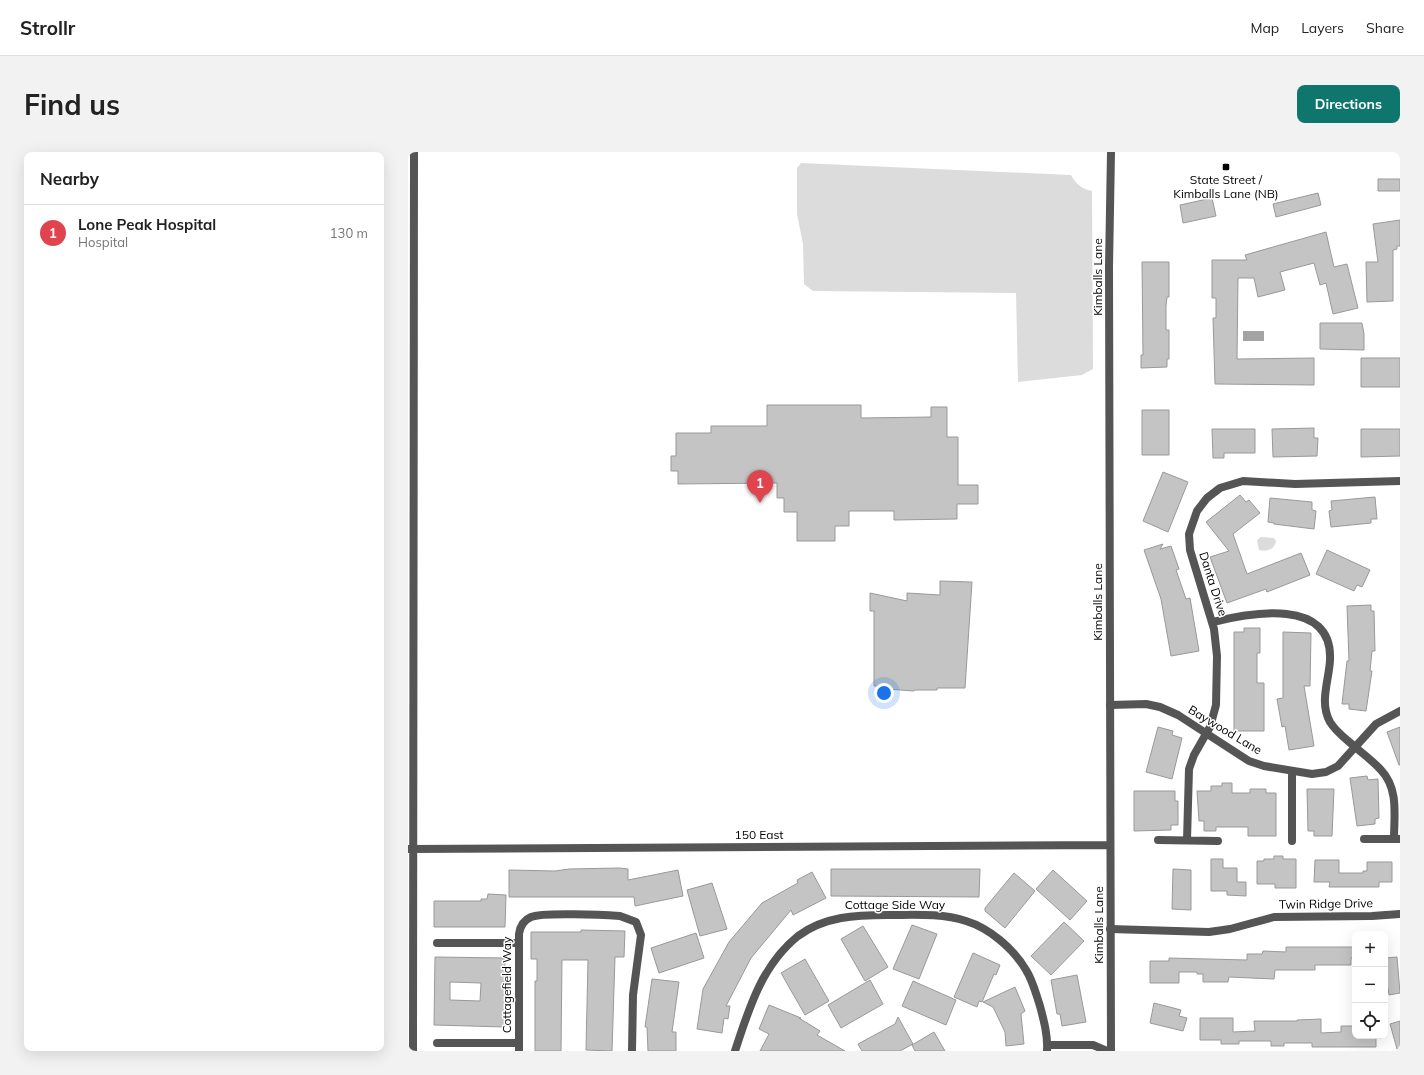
<!DOCTYPE html>
<meta charset="utf-8">
<style>
:root{--surface:#fff;--page:#f2f2f2;--text:#222;--muted:#767676;--line:#e0e0e0;--accent:#0f766e}
body{margin:0;font-family:Mulish,sans-serif;background:var(--page);color:var(--text)}
.controls{position:absolute;right:12px;bottom:12px;display:grid;overflow:hidden;border-radius:8px;box-shadow:0 4px 16px #0002}
.controls button{width:36px;height:36px;display:grid;place-items:center;padding:0;border:0;border-bottom:1px solid var(--line);background:var(--surface);color:var(--text);font:20px sans-serif}
.you{position:absolute;left:476px;top:541px;width:14px;height:14px;margin:-10px;border:3px solid #fff;border-radius:50%;background:#1a73e8;box-shadow:0 0 0 6px #1a73e833}
.badge{display:grid;place-items:center;width:26px;height:26px;border-radius:50%;background:var(--accent);color:#fff;font-size:13px;font-weight:700}
.pin{position:absolute;translate:-50% -33px;filter:drop-shadow(0 1px 2px #0008)}
.pin::after{content:'';position:absolute;top:21px;width:14px;height:12px;background:inherit;clip-path:polygon(0 0,100% 0,50% 100%)}
.list{margin:0;padding:0;list-style:none}
h2{display:flex;justify-content:space-between;align-items:center;height:52px;margin:0;padding:0 16px;font-size:17px}
h2 small{font-size:13px;font-weight:400;color:var(--muted)}
.list li{display:grid;grid-template-columns:26px 1fr auto;gap:12px;align-items:center;box-sizing:border-box;height:56px;padding:0 16px;border-top:1px solid var(--line)}
.list b{display:block;font-size:15px;white-space:nowrap}
.list p{margin:0;font-size:13px;white-space:nowrap;color:var(--muted)}
.list em{font-size:13px;font-style:normal;color:var(--muted)}
.icon{flex:none;width:22px;height:22px;fill:none;stroke:currentColor;stroke-width:2;stroke-linecap:round;stroke-linejoin:round}
.map{position:relative;flex:none;width:992px;height:899px;overflow:hidden;border-radius:8px}
header{display:flex;align-items:center;gap:24px;box-sizing:border-box;height:56px;padding:0 20px;background:var(--surface);border-bottom:1px solid var(--line)}
header strong{font-size:19px}
nav{display:flex;gap:22px;margin-inline-start:auto;font-size:14px}
.intro{display:flex;align-items:center;justify-content:space-between;box-sizing:border-box;height:96px;padding:0 24px}
h1{margin:0;font-size:28px}
.button{padding:10px 18px;border-radius:8px;background:var(--accent);color:#fff;font-size:14px;font-weight:700}
main{display:flex;gap:24px;padding:0 24px}
aside{flex:1;background:var(--surface);border-radius:8px;box-shadow:0 4px 16px #0002}
.map>svg:first-child{display:block}
.green{fill:#dcdcdc}
.water{fill:#a3a3a3}
.building{fill:#c4c4c4;stroke:#999;fill-rule:evenodd}
.lines{fill:none;stroke-linecap:round;stroke-linejoin:round}
.minor{stroke:#555;stroke-width:8}
.tertiary{stroke:#555;stroke-width:8}
.poi-dot{fill:#000;stroke:#fff;stroke-width:1.5}
.labels{text-anchor:middle;stroke-width:3;stroke-linejoin:round;paint-order:stroke}
.poi-label{font-size:12px;fill:#000;stroke:#fff}
.street-label{font-size:12px;fill:#000;stroke:#fff}
</style>
<header>
<strong>Strollr</strong>
<nav><a>Map</a><a>Layers</a><a>Share</a></nav>
</header>
<div class="intro"><h1>Find us</h1><a class="button">Directions</a></div>
<main>
<aside>
<h2>Nearby<small></small></h2>
<ul class="list">
<li><span class="badge" style="background:#e0444e">1</span><div><b>Lone Peak Hospital</b><p>Hospital</p></div><em>130 m</em></li>
</ul>
</aside>
<div class="map">
<svg width="992" height="899" viewBox="0 0 992 899">
<rect width="100%" height="100%" fill="#fff"/>
<path class="green" d="M 393,11 L 663,23 C 668,32 674,37 684,39 L 685,217 L 674,223 L 610,230 L 608,141 L 405,139 L 396,132 L 395,92 L 389,62 L 389,16 Z
M 853,385 L 866,386 L 868,389 C 867,398 858,400 851,398 L 849,388 Z"/>
<path class="water" d="M 835,179 L 856,179 L 856,189 L 835,189 Z"/>
<path class="building" d="M 970,27 L 992,27 L 992,39 L 970,39 Z
M 910,41 L 913,53 L 868,65 L 865,52 Z
M 804,46 L 808,64 L 775,71 L 772,53 Z
M 992,68 L 992,94 L 989,94 L 989,97 L 985,98 L 985,149 L 959,150 L 958,110 L 970,110 L 965,72 Z
M 918,80 L 926,115 L 939,112 L 950,156 L 925,162 L 918,131 L 912,133 L 906,111 L 872,120 L 877,138 L 850,145 L 846,126 L 830,126 L 829,207 L 906,206 L 906,233 L 807,232 L 805,166 L 808,166 L 808,146 L 804,146 L 804,108 L 839,108 L 837,103 Z
M 734,110 L 761,110 L 761,145 L 759,145 L 758,154 L 758,178 L 761,178 L 761,207 L 759,207 L 759,215 L 733,216 L 733,203 L 735,203 Z
M 912,171 L 954,171 L 956,182 L 956,198 L 912,197 Z
M 953,206 L 992,206 L 992,235 L 953,235 Z
M 359,253 L 453,253 L 453,266 L 523,265 L 523,255 L 539,255 L 539,285 L 550,285 L 550,333 L 570,333 L 570,352 L 549,352 L 549,367 L 486,368 L 486,359 L 441,359 L 441,374 L 427,374 L 427,389 L 389,389 L 389,360 L 376,360 L 376,346 L 369,346 L 369,331 L 270,332 L 270,319 L 263,319 L 263,304 L 268,304 L 268,281 L 303,281 L 303,274 L 359,274 Z
M 734,258 L 761,258 L 761,303 L 734,303 Z
M 906,276 L 906,286 L 910,286 L 909,304 L 865,305 L 864,277 Z
M 804,277 L 847,277 L 847,301 L 816,301 L 816,306 L 805,306 Z
M 953,277 L 992,277 L 992,304 L 953,305 Z
M 755,320 L 780,330 L 760,380 L 735,369 Z
M 832,343 L 838,350 L 841,348 L 852,361 L 825,382 L 839,422 L 893,401 L 902,423 L 859,440 L 858,437 L 819,451 L 802,405 L 821,399 L 798,370 Z
M 967,345 L 969,367 L 963,367 L 963,371 L 923,375 L 921,359 L 924,358 L 923,349 Z
M 862,346 L 904,350 L 904,358 L 908,359 L 906,377 L 866,372 L 866,371 L 860,370 Z
M 755,392 L 752,397 L 763,394 L 771,417 L 768,418 L 778,447 L 782,446 L 791,499 L 763,504 L 753,447 L 736,398 Z
M 919,398 L 962,418 L 954,435 L 949,433 L 946,439 L 908,422 Z
M 532,429 L 564,430 L 557,536 L 529,536 L 529,538 L 506,538 L 506,539 L 479,537 L 479,534 L 466,534 L 466,459 L 462,459 L 462,441 L 499,449 L 499,441 L 532,443 Z
M 963,453 L 963,459 L 966,459 L 967,499 L 964,499 L 962,519 L 964,519 L 958,559 L 941,557 L 941,552 L 934,552 L 939,509 L 941,509 L 939,454 Z
M 836,476 L 852,476 L 852,501 L 849,501 L 849,531 L 856,531 L 856,579 L 826,579 L 826,480 L 836,480 Z
M 875,480 L 903,481 L 902,534 L 896,534 L 906,594 L 881,598 L 877,574 L 874,575 L 869,547 L 875,546 Z
M 750,575 L 765,579 L 764,583 L 774,586 L 764,627 L 738,620 Z
M 992,575 L 992,613 L 991,613 L 979,580 Z
M 959,624 L 960,628 L 970,627 L 971,666 L 967,667 L 967,672 L 949,674 L 942,626 Z
M 814,631 L 824,631 L 824,641 L 842,641 L 842,637 L 858,637 L 858,641 L 868,641 L 868,684 L 840,684 L 840,675 L 808,675 L 808,679 L 796,679 L 796,669 L 791,669 L 789,639 L 803,639 L 803,634 L 814,634 Z
M 899,637 L 926,637 L 924,684 L 906,684 L 906,679 L 900,679 Z
M 726,639 L 767,639 L 767,649 L 770,649 L 770,673 L 763,673 L 763,678 L 726,679 Z
M 866,704 L 875,704 L 875,707 L 888,707 L 888,736 L 867,736 L 867,732 L 849,732 L 849,709 L 856,709 L 856,707 L 866,707 Z
M 803,707 L 815,707 L 815,716 L 829,716 L 829,730 L 838,730 L 838,744 L 819,743 L 819,739 L 803,739 Z
M 907,708 L 931,708 L 931,721 L 955,721 L 955,719 L 959,719 L 959,710 L 984,710 L 984,730 L 971,730 L 971,735 L 921,735 L 922,730 L 906,730 Z
M 211,716 L 220,717 L 220,728 L 270,718 L 275,744 L 227,754 L 226,745 L 101,745 L 101,718 L 147,719 L 161,717 Z
M 423,717 L 572,717 L 571,745 L 423,744 Z
M 765,717 L 783,718 L 783,758 L 764,757 Z
M 645,718 L 679,749 L 662,768 L 628,737 Z
M 404,720 L 418,746 L 385,763 L 383,758 L 343,806 L 318,854 L 322,854 L 320,867 L 316,866 L 314,881 L 289,877 L 295,837 L 321,790 L 354,751 L 390,731 L 389,728 Z
M 606,721 L 627,739 L 597,776 L 577,759 L 577,756 Z
M 304,731 L 319,777 L 292,784 L 279,738 Z
M 80,742 L 98,743 L 97,775 L 26,775 L 26,749 L 73,749 L 73,747 L 79,747 Z
M 656,770 L 676,789 L 643,823 L 623,804 Z
M 504,773 L 529,782 L 511,827 L 485,817 Z
M 455,774 L 480,815 L 457,829 L 433,787 Z
M 173,778 L 217,779 L 216,805 L 207,805 L 204,899 L 178,898 L 180,808 L 154,808 L 153,899 L 127,899 L 127,829 L 129,829 L 129,807 L 123,807 L 123,780 L 173,780 Z
M 288,781 L 296,806 L 251,821 L 243,796 Z
M 878,795 L 947,795 L 947,806 L 943,806 L 943,813 L 907,813 L 907,818 L 867,818 L 866,827 L 821,825 L 820,830 L 795,830 L 795,822 L 789,822 L 789,820 L 771,820 L 771,831 L 742,831 L 742,809 L 761,809 L 761,806 L 839,808 L 839,802 L 854,802 L 855,799 L 878,800 Z
M 565,801 L 592,813 L 588,823 L 586,822 L 574,850 L 571,849 L 569,855 L 546,845 Z
M 27,805 L 97,806 L 97,875 L 26,873 ZM 42,830 L 73,831 L 72,849 L 42,848 Z
M 989,805 L 992,841 L 981,843 L 980,836 L 977,836 L 977,806 Z
M 397,807 L 421,849 L 397,863 L 373,821 Z
M 669,823 L 678,870 L 654,874 L 652,862 L 649,862 L 643,828 Z
M 244,827 L 271,830 L 264,880 L 268,880 L 268,899 L 240,899 L 239,875 L 237,875 Z
M 462,828 L 475,852 L 433,876 L 420,853 Z
M 505,829 L 548,848 L 538,873 L 494,854 Z
M 607,835 L 617,859 L 613,862 L 616,892 L 598,894 L 597,880 L 585,855 L 575,850 Z
M 746,851 L 773,858 L 771,864 L 779,866 L 775,879 L 742,871 Z
M 361,853 L 393,866 L 391,866 L 412,879 L 409,883 L 437,899 L 352,899 L 361,882 L 351,877 Z
M 490,865 L 505,892 L 492,899 L 454,899 L 450,892 L 487,872 Z
M 792,866 L 825,866 L 825,880 L 847,879 L 846,869 L 889,869 L 889,868 L 913,867 L 913,881 L 933,880 L 933,874 L 947,874 L 947,884 L 968,884 L 968,895 L 904,895 L 904,891 L 876,891 L 876,894 L 863,894 L 863,889 L 831,889 L 831,892 L 813,892 L 813,888 L 792,888 Z
M 992,869 L 992,897 L 989,897 L 982,872 Z
M 526,880 L 537,899 L 507,899 L 504,893 Z"/>
<g class="lines">
<path class="minor" d="M 805,470 C 842,461 925,445 922,508 C 921,529 911,550 922,570 C 928,580 938,587 946,594 C 955,602 965,609 973,618 C 991,637 986,664 986,687
M 702,553 L 738,552 L 752,555 L 770,563 L 841,609 L 856,614 L 904,622 L 918,620 L 930,614 L 968,572 L 992,559
M 956,687 L 992,687
M 750,688 L 810,689
M 779,688 L 781,617 L 786,603 L 802,575 L 808,553 L 809,504 L 806,477 L 782,398 L 781,382 L 789,359 L 799,346 L 812,336 L 835,329 L 887,332 L 992,329
M 884,689 L 884,619
M 702,777 L 801,780 L 822,777 L 866,765 L 964,764 L 992,762
M 29,791 L 111,791
M 29,891 L 111,891
M 639,893 L 685,893 L 699,899
M 111,899 L 111,782 C 112,775 116,768 123,765 C 134,760 197,763 212,764 L 228,770 L 233,783 L 225,843 L 224,899
M 327,899 C 341,856 354,813 390,784 C 417,764 448,763 480,763 C 506,763 533,761 558,769 C 581,776 605,796 618,818 C 625,829 628,842 632,854 C 636,869 640,884 639,899"/>
<path class="tertiary" d="M 0,697 L 702,693
M 5,899 L 6,0
M 703,899 L 701,115 L 703,0"/>
</g>
<rect class="poi-dot" x="814" y="11" width="8" height="8" rx="2"/>
<g class="labels">
<g class="poi-label">
<text x="818" y="32">State Street /<tspan x="818" dy="14">Kimballs Lane (NB)</tspan></text>
</g>
<g class="street-label">
<text transform="translate(690 125) rotate(-90)" y="4">Kimballs Lane</text>
<text transform="translate(805 432) rotate(72)" y="4">Danta Drive</text>
<text transform="translate(690 450) rotate(-90)" y="4">Kimballs Lane</text>
<text transform="translate(817 578) rotate(31)" y="4">Baywood Lane</text>
<text x="351" y="687">150 East</text>
<text transform="translate(918 752) rotate(-1)" y="4">Twin Ridge Drive</text>
<text x="487" y="757">Cottage Side Way</text>
<text transform="translate(691 773) rotate(-90)" y="4">Kimballs Lane</text>
<text transform="translate(99 833) rotate(-90)" y="4">Cottagefield Way</text>
</g>
</g>
</svg>
<div class="controls">
<button>+</button>
<button>−</button>
<button><svg class="icon" aria-label="locate" viewBox="0 0 24 24"><circle cx="12" cy="12" r="6"/><path d="M12 2v4M12 18v4M2 12h4M18 12h4"/></svg></button>
</div>
<div class="you"></div>
<div class="pin badge" style="left:352px;top:351px;background:#e0444e">1</div>
</div>
</main>
